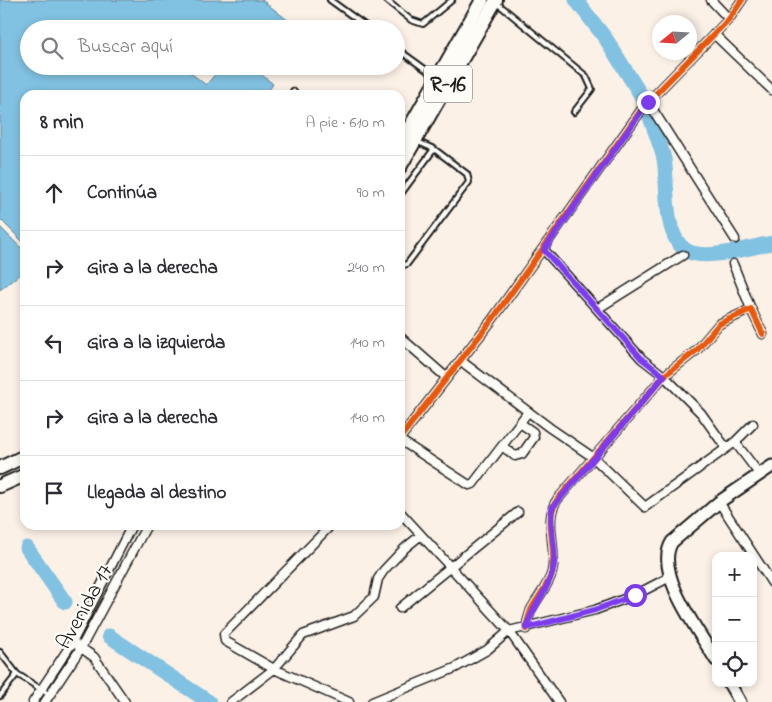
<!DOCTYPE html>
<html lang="es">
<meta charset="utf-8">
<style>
:root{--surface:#fff;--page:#f2f2f3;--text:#2b2b33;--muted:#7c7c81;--line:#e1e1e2}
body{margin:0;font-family:"Indie Flower",sans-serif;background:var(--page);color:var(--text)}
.controls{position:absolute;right:15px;bottom:15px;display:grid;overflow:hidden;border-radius:10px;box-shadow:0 2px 8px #0003}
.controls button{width:45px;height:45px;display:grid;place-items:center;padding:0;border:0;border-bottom:1px solid var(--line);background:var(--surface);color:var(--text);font:25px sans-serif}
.compass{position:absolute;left:652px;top:15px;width:45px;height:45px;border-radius:50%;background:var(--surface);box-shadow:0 2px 8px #0003;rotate:252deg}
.stop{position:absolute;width:15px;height:15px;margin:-11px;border:4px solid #7c3aed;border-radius:50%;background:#fff}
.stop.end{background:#7c3aed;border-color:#fff;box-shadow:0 1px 5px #0008}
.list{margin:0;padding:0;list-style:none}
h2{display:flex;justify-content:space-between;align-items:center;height:65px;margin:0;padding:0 20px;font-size:21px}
h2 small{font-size:16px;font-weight:400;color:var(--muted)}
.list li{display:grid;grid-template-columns:32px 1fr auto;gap:15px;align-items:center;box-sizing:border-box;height:75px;padding:0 20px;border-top:1px solid var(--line)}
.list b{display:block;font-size:19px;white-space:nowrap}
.list em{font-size:16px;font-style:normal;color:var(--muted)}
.icon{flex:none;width:28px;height:28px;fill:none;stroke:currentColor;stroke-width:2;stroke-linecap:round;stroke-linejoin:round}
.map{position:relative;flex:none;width:772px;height:702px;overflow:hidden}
.search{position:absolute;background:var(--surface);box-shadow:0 2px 8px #0003;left:20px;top:20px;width:385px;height:55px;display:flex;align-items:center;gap:12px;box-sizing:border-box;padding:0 18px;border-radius:28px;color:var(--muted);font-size:19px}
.panel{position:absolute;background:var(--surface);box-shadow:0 2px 8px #0003;left:20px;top:90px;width:385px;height:440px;border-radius:15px}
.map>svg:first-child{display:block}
.water{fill:#81c1e1;stroke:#597f92}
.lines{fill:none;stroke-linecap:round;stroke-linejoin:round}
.river{stroke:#81c1e1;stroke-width:15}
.lane-casing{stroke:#1c1c1c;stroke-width:8}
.street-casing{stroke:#1c1c1c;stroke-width:11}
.secondary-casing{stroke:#1c1c1c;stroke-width:15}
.primary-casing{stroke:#1c1c1c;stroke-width:16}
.lane{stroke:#fdfcf7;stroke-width:4}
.street{stroke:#fdfcf7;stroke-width:8}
.secondary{stroke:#fdfcf7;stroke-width:11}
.primary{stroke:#fdfcf7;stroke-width:12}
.cycleway-casing{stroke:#fdfcf7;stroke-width:9}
.cycleway{stroke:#e8590c;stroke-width:6}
.route{stroke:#7c3aed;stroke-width:6}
.labels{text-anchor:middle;stroke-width:4.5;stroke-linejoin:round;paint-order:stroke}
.shield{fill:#fdfcf7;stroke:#605f5e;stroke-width:1}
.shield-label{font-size:21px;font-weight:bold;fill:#1c1c1c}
.street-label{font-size:22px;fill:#1c1c1c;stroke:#fdfcf7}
</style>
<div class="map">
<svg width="772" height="702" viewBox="0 0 772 702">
<rect width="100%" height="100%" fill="#fcf1e7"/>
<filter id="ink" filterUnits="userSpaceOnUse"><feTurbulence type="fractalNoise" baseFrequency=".02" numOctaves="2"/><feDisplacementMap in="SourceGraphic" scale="10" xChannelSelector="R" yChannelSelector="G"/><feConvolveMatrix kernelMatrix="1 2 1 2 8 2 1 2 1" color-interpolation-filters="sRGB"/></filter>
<g filter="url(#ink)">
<path class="water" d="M 0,0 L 262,0 L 299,29 L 223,29 L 211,19 L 202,29 L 29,29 L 29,66 L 182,66 L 206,85 L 222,66 L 251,66 L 273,84 L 266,95 L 25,95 L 25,244 L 0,219 Z
M 0,227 L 25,252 L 25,270 L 0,290 Z"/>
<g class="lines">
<path class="river" d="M 576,0 L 606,39 L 642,97
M 647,108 C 652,125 660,142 664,159 C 669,185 661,243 692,253 C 713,259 751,247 772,243
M 27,548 L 65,602
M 109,636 L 209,702"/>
<defs>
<path id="lane" d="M 330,0 L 370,29
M 386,0 L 411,20 L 423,24 L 452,0
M 497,3 L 586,76 L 592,89 L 574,112
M 396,48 L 436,77
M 293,91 L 297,95
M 400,195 L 434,149
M 400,266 L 407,264 L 469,182 L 467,174 L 434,149 L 418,142
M 0,652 L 17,674
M 0,696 L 17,674 L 50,695"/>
<path id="street" d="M 711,0 L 729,19
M 714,34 L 772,90
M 648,102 L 735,239
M 544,250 L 642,359 L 664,376 L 701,413 L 726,448
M 733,264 L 751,309
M 597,309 L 683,255
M 400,337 L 447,378
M 461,361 L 550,428 L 594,458 L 645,507 L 735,442 L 753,424
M 400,438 L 492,320 L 645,105 L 729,19 L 742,0
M 400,440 L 469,485 L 473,484 L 528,412
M 735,442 L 760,475
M 502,446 L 515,456 L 522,454 L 534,437 L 533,432 L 520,423
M 719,502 L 772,583
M 400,512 L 509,631 L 559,702
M 331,525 L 224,634 L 225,641 L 274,669 L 349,702
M 400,608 L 518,512
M 526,629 C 527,622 529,616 531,610 C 537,598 549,585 552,572 C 558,548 543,520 557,500 L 664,376 L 697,350 L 719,324 L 751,309 L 763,334
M 77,645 L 94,657 L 125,702
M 33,702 L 72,643 L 132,525
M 45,702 L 81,648 L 147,525
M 231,702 L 274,669 L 303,635 L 354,616 L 374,597 L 378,579 L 384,570 L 405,548 L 421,535
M 372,702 L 455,668 L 487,650 L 509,631 L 595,610 L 635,595 L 670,577"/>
<path id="secondary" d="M 716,660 C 700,633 653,572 672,542 L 719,502 L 772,466
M 729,683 L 740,702"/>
<path id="primary" d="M 400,144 L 482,0
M 400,167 L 496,0
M 0,468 L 25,456
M 0,486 L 25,475"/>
</defs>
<use href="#lane" class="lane-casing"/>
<use href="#street" class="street-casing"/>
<use href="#secondary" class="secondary-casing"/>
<use href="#primary" class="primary-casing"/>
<use href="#lane" class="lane"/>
<use href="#street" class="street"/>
<use href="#secondary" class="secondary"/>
<use href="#primary" class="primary"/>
<defs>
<path id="cycleway" d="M 400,438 L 492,320 L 645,105 L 729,19 L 742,0
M 526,629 C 527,622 529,616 531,610 C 537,598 549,585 552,572 C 558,548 543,520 557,500 L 664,376 L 697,350 L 719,324 L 751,309 L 763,334"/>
</defs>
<use href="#cycleway" class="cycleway-casing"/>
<use href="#cycleway" class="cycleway"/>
</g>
</g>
<g class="lines" filter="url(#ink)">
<path class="route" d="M 635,595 L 595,610 L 526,628 C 532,608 547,592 552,573 C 559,552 548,529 552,508 L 664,376 L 642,359 L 544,250 L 648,102"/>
</g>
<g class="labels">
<rect class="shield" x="424" y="65.5" width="48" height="37" rx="4"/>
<g class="shield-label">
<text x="448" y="91">R-16</text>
</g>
<g class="street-label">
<text transform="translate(83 606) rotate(-61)" y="8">Avenida 17</text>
</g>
</g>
</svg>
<div class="controls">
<button>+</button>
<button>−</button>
<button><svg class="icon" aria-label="locate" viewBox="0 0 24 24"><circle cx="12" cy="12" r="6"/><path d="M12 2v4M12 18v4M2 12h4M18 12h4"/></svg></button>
</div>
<svg class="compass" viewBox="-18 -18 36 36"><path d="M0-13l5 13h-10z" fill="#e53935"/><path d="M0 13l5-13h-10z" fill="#7c7c81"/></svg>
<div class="stop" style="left:635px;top:595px"></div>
<div class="stop end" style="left:648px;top:102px"></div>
<div class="search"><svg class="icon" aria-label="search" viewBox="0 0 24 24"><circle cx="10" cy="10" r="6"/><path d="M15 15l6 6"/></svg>Buscar aquí</div>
<section class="panel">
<h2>8 min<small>A pie · 610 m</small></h2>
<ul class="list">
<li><svg class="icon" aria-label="ahead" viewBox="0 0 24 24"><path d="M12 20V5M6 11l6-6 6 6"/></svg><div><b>Continúa</b></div><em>90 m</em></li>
<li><svg class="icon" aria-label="right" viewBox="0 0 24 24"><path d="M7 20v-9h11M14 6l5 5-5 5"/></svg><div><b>Gira a la derecha</b></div><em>240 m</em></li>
<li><svg class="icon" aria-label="left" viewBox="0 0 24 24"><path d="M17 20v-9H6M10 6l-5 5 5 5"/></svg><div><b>Gira a la izquierda</b></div><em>140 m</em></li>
<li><svg class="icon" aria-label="right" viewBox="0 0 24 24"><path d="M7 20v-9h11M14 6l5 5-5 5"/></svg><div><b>Gira a la derecha</b></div><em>140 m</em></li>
<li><svg class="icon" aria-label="arrive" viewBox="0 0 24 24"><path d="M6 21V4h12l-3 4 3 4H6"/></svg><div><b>Llegada al destino</b></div></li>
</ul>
</section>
</div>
